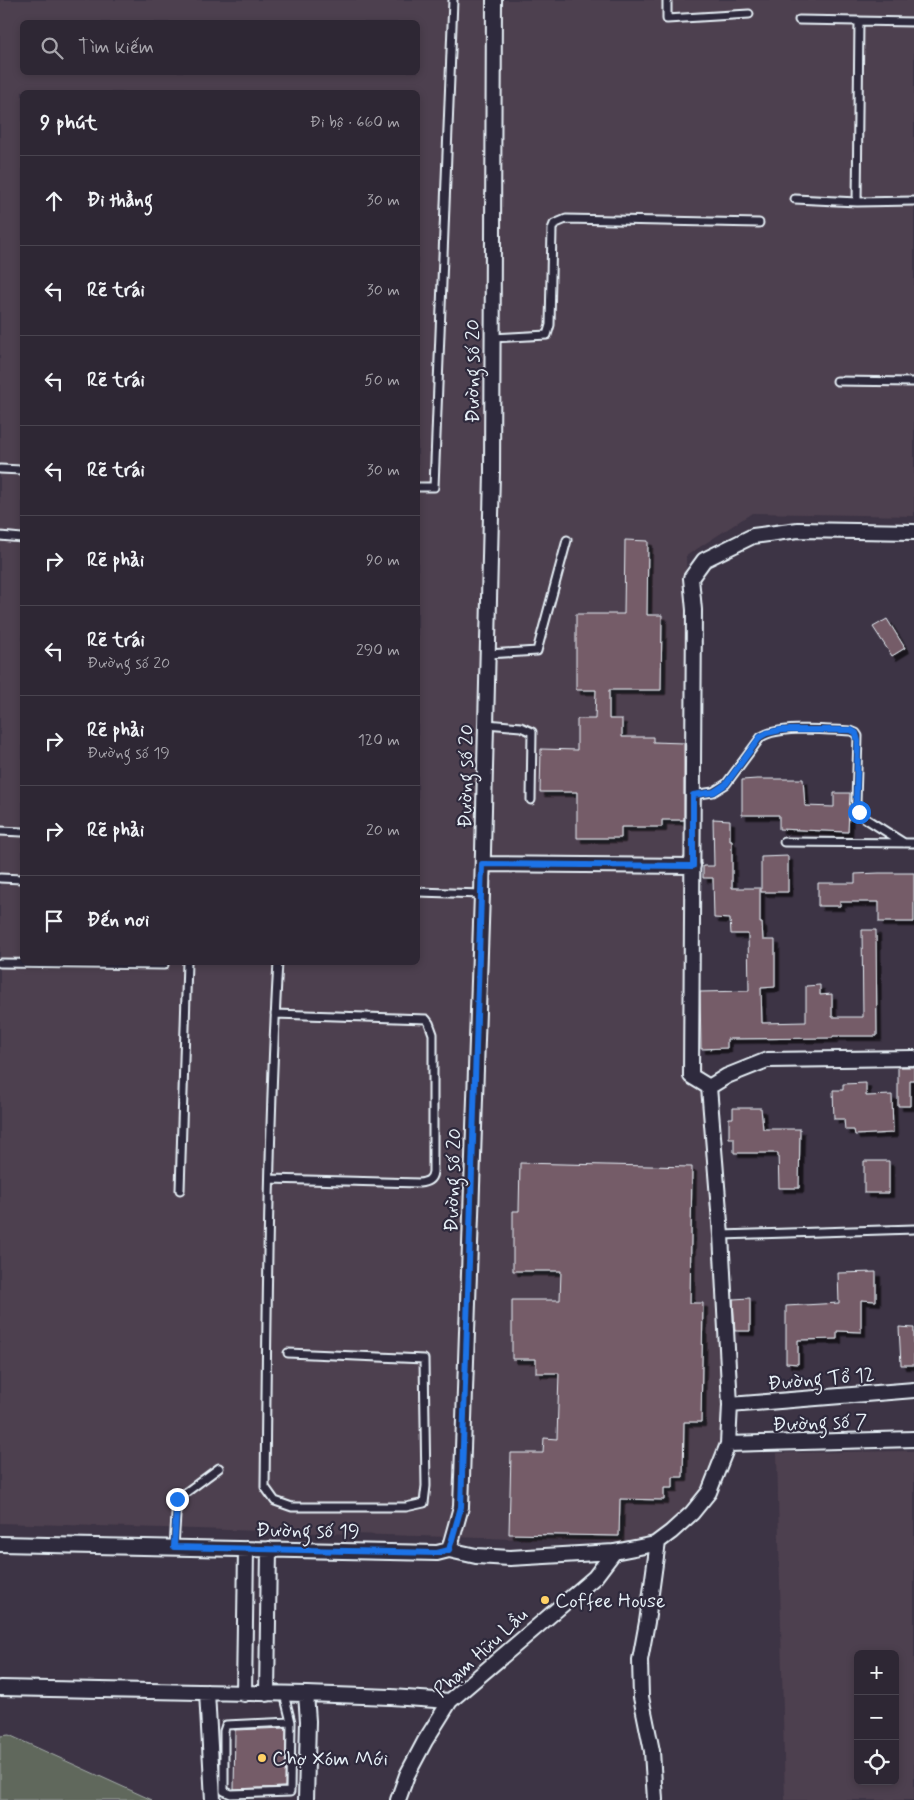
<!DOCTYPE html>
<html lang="vi">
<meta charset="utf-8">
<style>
:root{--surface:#2e2734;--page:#3a3340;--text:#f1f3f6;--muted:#a7a5ac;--line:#49444f}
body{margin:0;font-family:Mynerve,sans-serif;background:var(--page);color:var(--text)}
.controls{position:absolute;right:15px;bottom:15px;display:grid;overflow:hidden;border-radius:8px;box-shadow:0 2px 8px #0003}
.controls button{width:45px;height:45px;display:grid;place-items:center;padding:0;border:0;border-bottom:1px solid var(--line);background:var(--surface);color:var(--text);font:25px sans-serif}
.stop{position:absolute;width:15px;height:15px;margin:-11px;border:4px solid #1a73e8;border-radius:50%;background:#fff}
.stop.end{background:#1a73e8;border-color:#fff;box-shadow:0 1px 5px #0008}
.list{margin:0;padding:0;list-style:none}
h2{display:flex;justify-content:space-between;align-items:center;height:65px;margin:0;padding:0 20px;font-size:21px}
h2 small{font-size:16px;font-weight:400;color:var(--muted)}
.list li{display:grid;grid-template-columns:32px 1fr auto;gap:15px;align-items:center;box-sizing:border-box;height:90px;padding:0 20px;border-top:1px solid var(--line)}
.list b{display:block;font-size:19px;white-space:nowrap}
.list p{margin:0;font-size:16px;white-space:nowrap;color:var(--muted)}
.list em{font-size:16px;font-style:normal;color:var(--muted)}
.icon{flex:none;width:28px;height:28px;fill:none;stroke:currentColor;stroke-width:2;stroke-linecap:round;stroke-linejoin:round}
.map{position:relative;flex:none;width:914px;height:1800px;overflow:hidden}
.search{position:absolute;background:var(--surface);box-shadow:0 2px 8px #0003;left:20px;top:20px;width:400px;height:55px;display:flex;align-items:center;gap:12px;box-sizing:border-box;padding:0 18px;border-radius:8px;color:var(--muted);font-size:19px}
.panel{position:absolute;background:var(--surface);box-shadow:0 2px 8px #0003;left:20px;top:90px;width:400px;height:875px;border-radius:8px}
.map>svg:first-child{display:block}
.built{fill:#4e404f;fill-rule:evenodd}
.green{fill:#60685b;stroke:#a4acaa}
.building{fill:#745c67;stroke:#e8f1f8;filter:url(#shadow)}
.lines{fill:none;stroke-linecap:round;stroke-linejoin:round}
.service-casing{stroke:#e8f1f8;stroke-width:11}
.minor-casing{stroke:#e8f1f8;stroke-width:18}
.service{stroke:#2f2a3d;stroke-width:7}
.minor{stroke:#2f2a3d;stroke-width:14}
.route{stroke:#1a73e8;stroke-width:6}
.poi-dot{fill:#ffd166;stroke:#2f2a3d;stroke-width:2}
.labels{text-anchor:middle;stroke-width:4.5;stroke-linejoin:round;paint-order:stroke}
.street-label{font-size:20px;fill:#e8f1f8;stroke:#2f2a3d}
.poi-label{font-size:20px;fill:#e8f1f8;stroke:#2f2a3d;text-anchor:start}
</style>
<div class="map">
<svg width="914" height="1800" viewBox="0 0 914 1800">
<defs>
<filter id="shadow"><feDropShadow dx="4.5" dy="4.5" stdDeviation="0" flood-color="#0009"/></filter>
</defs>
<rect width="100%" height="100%" fill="#3d3445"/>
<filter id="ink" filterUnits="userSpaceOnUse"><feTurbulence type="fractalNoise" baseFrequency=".02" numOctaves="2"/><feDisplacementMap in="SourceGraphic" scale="10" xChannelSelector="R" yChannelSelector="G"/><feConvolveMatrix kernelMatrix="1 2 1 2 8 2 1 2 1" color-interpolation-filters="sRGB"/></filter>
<g filter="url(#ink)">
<path class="built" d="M 0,0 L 914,0 L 914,516 L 752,513 L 686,556 L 695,1040 L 725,1163 L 722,1440 L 710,1483 L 687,1512 L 648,1543 L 0,1523 ZM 22,22 L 418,22 L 418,72 L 22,72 ZM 22,92 L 418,92 L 418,962 L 22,962 Z
M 914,1451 L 914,1800 L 785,1800 L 777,1453 ZM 858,1654 L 895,1654 L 895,1781 L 858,1781 Z"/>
<path class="green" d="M 9,1735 L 152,1800 L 0,1800 L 0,1736 Z"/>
<path class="building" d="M 625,540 L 648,541 L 647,615 L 662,615 L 661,690 L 609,690 L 609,719 L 622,719 L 622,737 L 653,737 L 653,742 L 684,743 L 684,820 L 662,820 L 662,827 L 621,827 L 621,838 L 577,838 L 577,792 L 540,792 L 541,749 L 577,750 L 577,719 L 595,719 L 596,690 L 576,690 L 576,614 L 624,614 Z
M 887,619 L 905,648 L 892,656 L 873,627 Z
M 757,779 L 803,779 L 805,806 L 834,807 L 834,793 L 850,793 L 848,832 L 779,829 L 779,815 L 742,815 L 742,780 Z
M 713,819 L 730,820 L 730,841 L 732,841 L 732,888 L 760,888 L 760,923 L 762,923 L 763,940 L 775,940 L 775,987 L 761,988 L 762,1023 L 806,1022 L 806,986 L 820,985 L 820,995 L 832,994 L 832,1017 L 863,1017 L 862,930 L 876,930 L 877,1036 L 833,1036 L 833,1038 L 727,1039 L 727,1048 L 701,1049 L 700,992 L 749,991 L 748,934 L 731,934 L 730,919 L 714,918 L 713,878 L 703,878 L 703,866 L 714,866 Z
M 788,856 L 788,892 L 761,892 L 761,857 Z
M 879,873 L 914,873 L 914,922 L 879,922 L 879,902 L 840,902 L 840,906 L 818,906 L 818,883 L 855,883 L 855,874 Z
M 898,1067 L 914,1067 L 914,1080 L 910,1080 L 910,1106 L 898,1106 Z
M 866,1083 L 866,1096 L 892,1095 L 893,1133 L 855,1135 L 854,1130 L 845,1130 L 844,1119 L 834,1119 L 833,1090 L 843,1090 L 843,1084 Z
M 733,1108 L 761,1108 L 763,1129 L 800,1129 L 799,1188 L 779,1188 L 778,1153 L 734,1153 L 734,1138 L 729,1138 L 729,1118 L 733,1118 Z
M 864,1161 L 889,1161 L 889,1193 L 864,1193 Z
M 520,1163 L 692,1167 L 690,1303 L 703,1303 L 701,1422 L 684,1422 L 683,1477 L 673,1477 L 673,1488 L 664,1488 L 664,1500 L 620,1499 L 619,1536 L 509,1534 L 511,1453 L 543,1453 L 544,1438 L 557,1439 L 559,1373 L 536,1373 L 536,1359 L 512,1359 L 512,1300 L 560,1300 L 561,1271 L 513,1271 L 513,1211 L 519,1211 Z
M 876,1272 L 876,1301 L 861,1300 L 861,1332 L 837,1331 L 837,1339 L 798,1340 L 798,1364 L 786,1363 L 786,1306 L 839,1303 L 838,1273 Z
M 750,1298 L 750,1331 L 735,1331 L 733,1299 Z
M 899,1327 L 914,1328 L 914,1365 L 901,1365 Z
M 286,1728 L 285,1787 L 234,1789 L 235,1730 Z"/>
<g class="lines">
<defs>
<path id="service" d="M 667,0 L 667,19 L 749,14
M 799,20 L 914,22
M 795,199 L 857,202 L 914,201
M 857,202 L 859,21
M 492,338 L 547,335 L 550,325 L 552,229 L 554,224 L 566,219 L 759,223
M 837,381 L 914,382
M 0,469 L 22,470
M 418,487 L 434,487 L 453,0
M 0,536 L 22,538
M 488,654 L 537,651 L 567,540
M 486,724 L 521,727 L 532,732 L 531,800
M 693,795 L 713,792 L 726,784 L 761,737 C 780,725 827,730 851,731 L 856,733 L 858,736 L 856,802 L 859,812 L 863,817 L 904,843
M 0,831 L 22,832
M 784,842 L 914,843
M 0,878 L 22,879
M 418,892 L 482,894
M 278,962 C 268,1137 267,1312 265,1487 L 275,1501 L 292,1507 L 406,1507 L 424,1503 L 426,1486 L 424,1359 L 288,1353
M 0,963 L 164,965
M 270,1179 L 419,1183 C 427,1182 432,1180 433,1172 L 433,1034 L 429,1023 L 426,1019 L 275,1014
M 180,1190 L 187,962
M 721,1235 L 914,1229
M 174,1547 L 177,1499 L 219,1468
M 284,1694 L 291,1722 L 290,1792 L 231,1794 L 224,1791 L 224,1731 L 226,1725 L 291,1722"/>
<path id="minor" d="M 483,864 L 693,866
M 709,1087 L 691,1076 L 694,610 L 691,578 L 704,560 L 753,536 L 798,530 L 914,532
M 730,1405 L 914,1390
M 728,1444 L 914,1439
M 0,1544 L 437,1553 L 449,1550 L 476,1556 L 510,1558 L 614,1552 L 655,1544 L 671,1532 L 692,1513 L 709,1492 L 728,1444 L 730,1405 L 721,1235 L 709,1087 L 727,1076 L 767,1060 L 914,1058
M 449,1550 L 461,1507 L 482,894 L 492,473 L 494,0
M 0,1688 L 306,1694 L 391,1697 L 450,1701
M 207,1692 L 213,1800
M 244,1694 L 246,1549
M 267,1694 L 269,1549
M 306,1694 L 308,1721 L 306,1800
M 398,1800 L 407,1775 L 425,1741 L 450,1701 L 595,1577 L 614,1552
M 655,1800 L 652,1751 L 641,1697 L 640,1660 L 647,1622 L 658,1542"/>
</defs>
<use href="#service" class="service-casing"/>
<use href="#minor" class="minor-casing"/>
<use href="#service" class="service"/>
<use href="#minor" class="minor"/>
</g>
</g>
<g class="lines" filter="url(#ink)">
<path class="route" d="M 177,1499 L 174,1547 L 437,1553 L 449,1550 L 461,1507 L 482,864 L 693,866 L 693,795 L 714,792 L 726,784 L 760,737 L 767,733 L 781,730 L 851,730 L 856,733 L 858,741 L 856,802 L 859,812"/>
</g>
<g class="poi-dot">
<circle cx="545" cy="1600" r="5"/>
<circle cx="262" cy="1758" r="5"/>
</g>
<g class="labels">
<g class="street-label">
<text transform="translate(472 371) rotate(-90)" y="7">Đường số 20</text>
<text transform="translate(465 776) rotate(-89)" y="7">Đường số 20</text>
<text transform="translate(452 1180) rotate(-88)" y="7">Đường số 20</text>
<text transform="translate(821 1378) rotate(-5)" y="7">Đường Tổ 12</text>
<text transform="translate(820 1422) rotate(-2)" y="7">Đường số 7</text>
<text transform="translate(308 1530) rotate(1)" y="7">Đường số 19</text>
<text transform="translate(480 1652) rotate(-43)" y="7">Phạm Hữu Lầu</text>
</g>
<g class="poi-label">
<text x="555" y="1607">Coffee House</text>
<text x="272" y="1765">Chợ Xóm Mới</text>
</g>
</g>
</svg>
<div class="controls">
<button>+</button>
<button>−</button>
<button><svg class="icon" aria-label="locate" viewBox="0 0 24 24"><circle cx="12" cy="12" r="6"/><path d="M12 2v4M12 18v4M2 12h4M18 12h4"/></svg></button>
</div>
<div class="stop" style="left:859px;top:812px"></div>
<div class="stop end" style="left:177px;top:1499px"></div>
<div class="search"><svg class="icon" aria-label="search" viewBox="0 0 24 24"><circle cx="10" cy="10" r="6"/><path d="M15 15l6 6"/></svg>Tìm kiếm</div>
<section class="panel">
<h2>9 phút<small>Đi bộ · 660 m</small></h2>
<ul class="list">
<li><svg class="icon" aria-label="ahead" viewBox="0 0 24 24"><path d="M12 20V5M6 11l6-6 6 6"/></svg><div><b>Đi thẳng</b></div><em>30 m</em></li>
<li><svg class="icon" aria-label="left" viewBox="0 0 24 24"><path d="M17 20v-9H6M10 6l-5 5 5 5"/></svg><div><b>Rẽ trái</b></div><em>30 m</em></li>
<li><svg class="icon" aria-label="left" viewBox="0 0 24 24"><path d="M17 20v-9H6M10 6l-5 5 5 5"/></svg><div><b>Rẽ trái</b></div><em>50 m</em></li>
<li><svg class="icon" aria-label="left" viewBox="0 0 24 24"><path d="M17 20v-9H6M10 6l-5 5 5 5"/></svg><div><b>Rẽ trái</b></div><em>30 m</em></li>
<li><svg class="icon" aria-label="right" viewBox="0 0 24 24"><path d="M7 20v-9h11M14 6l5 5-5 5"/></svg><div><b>Rẽ phải</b></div><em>90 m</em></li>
<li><svg class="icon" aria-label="left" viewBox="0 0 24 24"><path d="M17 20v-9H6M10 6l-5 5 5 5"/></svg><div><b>Rẽ trái</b><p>Đường số 20</p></div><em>290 m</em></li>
<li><svg class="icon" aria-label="right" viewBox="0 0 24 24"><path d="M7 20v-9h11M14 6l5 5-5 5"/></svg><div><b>Rẽ phải</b><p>Đường số 19</p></div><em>120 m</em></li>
<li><svg class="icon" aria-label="right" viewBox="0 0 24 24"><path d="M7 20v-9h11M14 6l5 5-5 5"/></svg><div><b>Rẽ phải</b></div><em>20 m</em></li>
<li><svg class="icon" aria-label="arrive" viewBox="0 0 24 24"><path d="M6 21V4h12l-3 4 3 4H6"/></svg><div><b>Đến nơi</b></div></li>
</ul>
</section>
</div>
